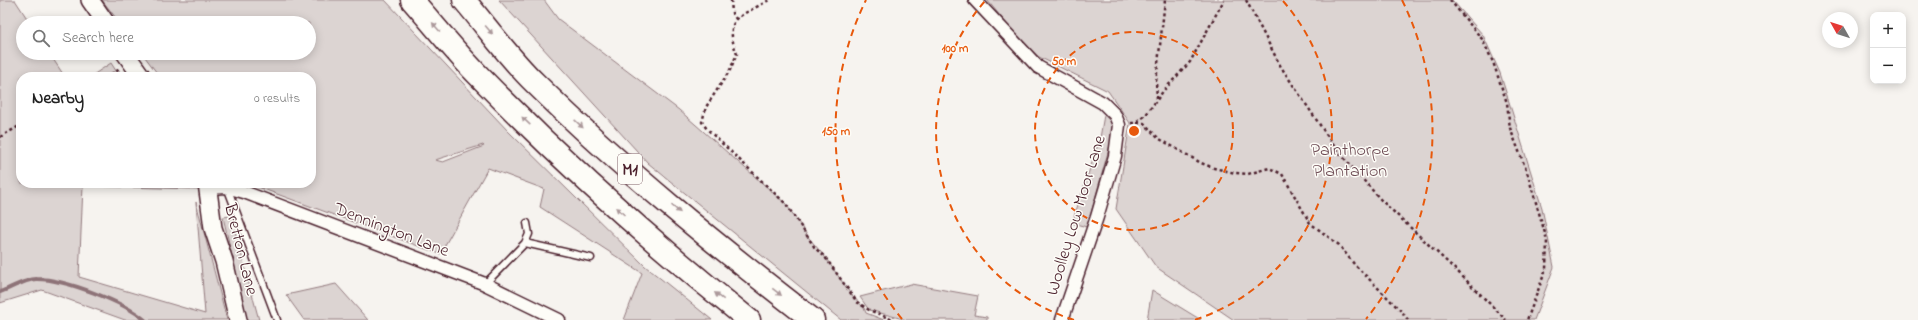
<!DOCTYPE html>
<meta charset="utf-8">
<style>
:root{--surface:#fff;--page:#f2f2f2;--text:#222;--muted:#767676;--line:#e0e0e0}
body{margin:0;font-family:"Indie Flower",sans-serif;background:var(--page);color:var(--text)}
.controls{position:absolute;right:12px;top:12px;display:grid;overflow:hidden;border-radius:8px;box-shadow:0 2px 10px #0003}
.controls button{width:36px;height:36px;display:grid;place-items:center;padding:0;border:0;border-bottom:1px solid var(--line);background:var(--surface);color:var(--text);font:20px sans-serif}
.compass{position:absolute;left:1822px;top:12px;width:36px;height:36px;border-radius:50%;background:var(--surface);box-shadow:0 2px 10px #0003;rotate:309deg}
.list{margin:0;padding:0;list-style:none}
h2{display:flex;justify-content:space-between;align-items:center;height:52px;margin:0;padding:0 16px;font-size:17px}
h2 small{font-size:13px;font-weight:400;color:var(--muted)}
.icon{flex:none;width:22px;height:22px;fill:none;stroke:currentColor;stroke-width:2;stroke-linecap:round;stroke-linejoin:round}
.map{position:relative;flex:none;width:1918px;height:320px;overflow:hidden}
.search{position:absolute;background:var(--surface);box-shadow:0 2px 10px #0003;left:16px;top:16px;width:300px;height:44px;display:flex;align-items:center;gap:10px;box-sizing:border-box;padding:0 14px;border-radius:22px;color:var(--muted);font-size:15px}
.panel{position:absolute;background:var(--surface);box-shadow:0 2px 10px #0003;left:16px;top:72px;width:300px;height:116px;border-radius:16px}
.map>svg:first-child{display:block}
.green{fill:#dcd4d2;stroke:#937a7e;fill-rule:evenodd}
.lines{fill:none;stroke-linecap:round;stroke-linejoin:round}
.stream{stroke:#8e7378;stroke-width:4}
.lane-casing{stroke:#4a1f2b;stroke-width:9}
.street-casing{stroke:#4a1f2b;stroke-width:15}
.secondary-casing{stroke:#4a1f2b;stroke-width:20}
.highway-casing{stroke:#4a1f2b;stroke-width:25}
.path{stroke:#4a1f2b;stroke-width:2.5;stroke-dasharray:3 3;stroke-linecap:butt}
.lane{stroke:#fdfcf7;stroke-width:6}
.street{stroke:#fdfcf7;stroke-width:12}
.secondary{stroke:#fdfcf7;stroke-width:17}
.highway{stroke:#fdfcf7;stroke-width:22}
.oneway{fill:#ac999b}
.ring{fill:none;stroke:#e8590c;stroke-width:2;stroke-dasharray:7 5}
.labels{text-anchor:middle;stroke-width:3;stroke-linejoin:round;paint-order:stroke}
.shield{fill:#fdfcf7;stroke:#806168;stroke-width:1}
.shield-label{font-size:17px;font-weight:bold;fill:#4a1f2b}
.park-label{font-size:18px;fill:#6e4c55;stroke:#fdfcf7}
.street-label{font-size:18px;fill:#4a1f2b;stroke:#fdfcf7}
.centre{fill:#e8590c;stroke:#fdfcf7;stroke-width:2}
.ring-label{font-size:12px;text-anchor:middle;font-weight:bold;fill:#e8590c;stroke:#fdfcf7;stroke-width:3;stroke-linejoin:round;paint-order:stroke}
</style>
<div class="map">
<svg width="1918" height="320" viewBox="0 0 1918 320">
<rect width="100%" height="100%" fill="#f6f3ef"/>
<filter id="ink" filterUnits="userSpaceOnUse"><feTurbulence type="fractalNoise" baseFrequency=".025" numOctaves="2"/><feDisplacementMap in="SourceGraphic" scale="8" xChannelSelector="R" yChannelSelector="G"/><feConvolveMatrix kernelMatrix="1 2 1 2 8 2 1 2 1" color-interpolation-filters="sRGB"/></filter>
<g filter="url(#ink)">
<path class="green" d="M 0,0 L 15,0 L 30,23 L 23,23 L 23,53 L 49,53 L 65,77 L 21,77 L 21,183 L 194,183 L 200,189 L 83,186 L 79,277 L 205,314 L 196,202 L 227,320 L 125,320 L 42,290 L 0,303 Z
M 102,0 L 385,0 L 508,131 L 645,266 L 712,320 L 624,320 L 642,273 L 540,207 L 544,189 L 488,168 L 440,254 L 247,183 L 311,183 L 311,77 L 160,77 L 142,53 L 309,53 L 309,23 L 120,23 ZM 484,146 L 443,162 L 435,160 L 483,145 Z
M 499,0 L 544,0 L 558,19 L 679,110 L 786,204 L 809,238 L 825,257 L 850,293 L 864,308 L 866,313 L 884,320 L 841,320 L 648,163 Z
M 987,0 L 1452,0 L 1483,35 L 1500,73 L 1542,208 L 1554,267 L 1534,320 L 1234,320 L 1156,267 L 1116,209 L 1130,123 L 1108,91 L 1031,53 Z
M 111,63 L 120,77 L 90,77 Z
M 1104,115 L 1113,124 L 1112,138 L 1087,227 L 1072,223 L 1100,138 Z
M 231,216 L 259,320 L 247,320 L 223,217 Z
M 336,284 L 368,320 L 304,320 L 286,295 Z
M 911,284 L 978,296 L 974,315 L 987,317 L 987,320 L 907,320 L 869,310 L 860,297 Z
M 1152,290 L 1201,320 L 1147,320 Z"/>
<g class="lines">
<path class="stream" d="M 0,292 C 9,289 28,278 37,279 C 65,279 124,302 145,320"/>
<defs>
<path id="lane" d="M 227,187 L 277,320
M 525,243 L 591,258
M 485,284 L 525,243 L 529,234 L 527,223"/>
<path id="street" d="M 975,0 L 1038,67 L 1103,103 L 1115,115 L 1119,125 L 1115,156 L 1097,217 L 1062,320
M 208,188 L 227,187 L 244,192 L 485,284 L 559,320"/>
<path id="secondary" d="M 90,0 L 106,23
M 125,53 L 142,77
M 207,183 L 213,228 L 224,261 L 238,320"/>
<path id="highway" d="M 412,0 C 435,26 456,53 480,77 C 564,163 655,245 749,320
M 464,0 C 487,27 509,58 535,83 C 621,168 717,246 813,320"/>
</defs>
<use href="#lane" class="lane-casing"/>
<use href="#street" class="street-casing"/>
<use href="#secondary" class="secondary-casing"/>
<use href="#highway" class="highway-casing"/>
<path class="path" d="M 731,0 L 732,13 L 736,19
M 769,0 C 741,17 722,16 737,54 L 730,70 L 706,107 L 702,122 L 707,129 L 786,204 L 815,248 L 825,257 L 857,302 L 869,310 L 893,320
M 1246,0 L 1281,67 L 1336,149 L 1381,200 L 1459,273 L 1506,320
M 1450,0 L 1482,39 L 1493,62 L 1507,103 L 1510,128 L 1527,172 L 1547,240 L 1546,269 L 1527,320
M 106,77 L 120,69
M 1157,99 L 1156,82 L 1165,0
M 1137,121 L 1145,116 L 1164,90 L 1190,62 L 1224,0
M 1131,123 L 1144,123 L 1158,138 L 1201,163 L 1214,168 L 1235,173 L 1248,174 L 1269,168 L 1282,174 L 1310,223 L 1339,245 L 1354,264 L 1403,313 L 1408,320
M 0,137 L 21,125"/>
<use href="#lane" class="lane"/>
<use href="#street" class="street"/>
<use href="#secondary" class="secondary"/>
<use href="#highway" class="highway"/>
</g>
<defs><path id="oneway-solid" d="M-6-.8H1V-3.2L6.5 0L1 3.2V.8H-6Z"/></defs>
<g class="oneway">
<use href="#oneway-solid" transform="translate(436 27) rotate(-131)"/>
<use href="#oneway-solid" transform="translate(489 30) rotate(50)"/>
<use href="#oneway-solid" transform="translate(526 121) rotate(-136)"/>
<use href="#oneway-solid" transform="translate(579 124) rotate(43)"/>
<use href="#oneway-solid" transform="translate(676 209) rotate(41)"/>
<use href="#oneway-solid" transform="translate(620 211) rotate(-139)"/>
<use href="#oneway-solid" transform="translate(777 292) rotate(38)"/>
<use href="#oneway-solid" transform="translate(719 296) rotate(-142)"/>
</g>
</g>
<g class="ring">
<circle cx="1134" cy="131" r="99"/>
<path d="M1074 320A198 198 0 0 1 985 1M1283 1A198 198 0 0 1 1194 320"/>
<path d="M902 319A298 298 0 0 1 866 0M1402 0A298 298 0 0 1 1366 319"/>
</g>
<g class="labels">
<rect class="shield" x="618" y="154" width="24" height="30" rx="3"/>
<g class="shield-label">
<text x="630" y="175">M1</text>
</g>
<g class="park-label">
<text x="1350" y="155">Painthorpe<tspan x="1350" dy="21">Plantation</tspan></text>
</g>
<g class="street-label">
<text transform="translate(1075 215) rotate(-73)" y="6">Woolley Low Moor Lane</text>
<text transform="translate(392 229) rotate(21)" y="6">Dennington Lane</text>
<text transform="translate(242 249) rotate(76)" y="6">Bretton Lane</text>
</g>
</g>
<circle cx="1134" cy="131" r="6" class="centre"/>
<g class="ring-label">
<text x="955" y="52">100 m</text>
<text x="1064" y="65">50 m</text>
<text x="836" y="135">150 m</text>
</g>
</svg>
<div class="controls">
<button>+</button>
<button>−</button>
</div>
<svg class="compass" viewBox="-18 -18 36 36"><path d="M0-13l5 13h-10z" fill="#e53935"/><path d="M0 13l5-13h-10z" fill="#767676"/></svg>
<div class="search"><svg class="icon" aria-label="search" viewBox="0 0 24 24"><circle cx="10" cy="10" r="6"/><path d="M15 15l6 6"/></svg>Search here</div>
<section class="panel">
<h2>Nearby<small>0 results</small></h2>
<ul class="list">
</ul>
</section>
</div>
